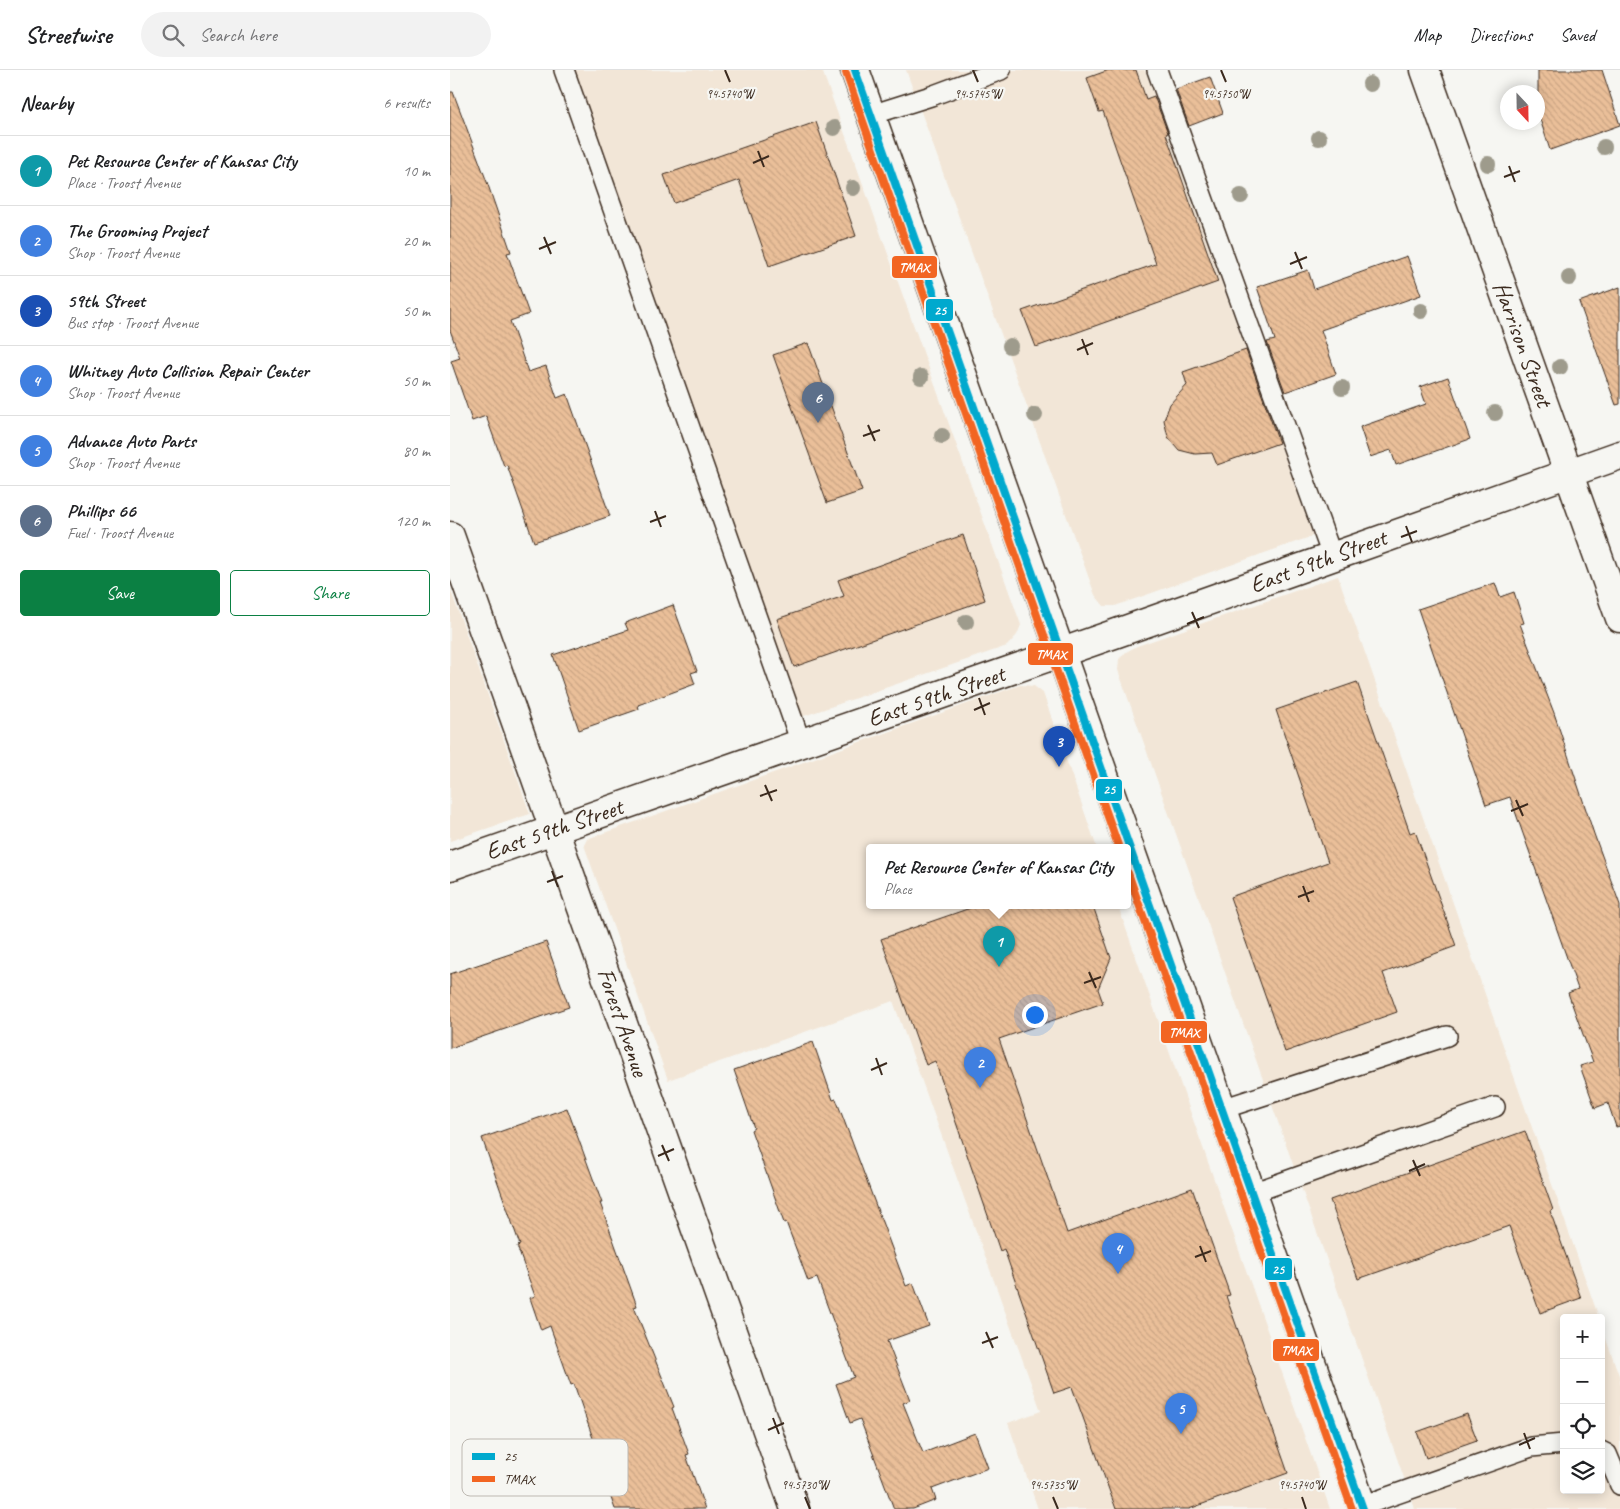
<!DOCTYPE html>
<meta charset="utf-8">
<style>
:root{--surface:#fff;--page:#f2f2f2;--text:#202124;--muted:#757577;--line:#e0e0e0;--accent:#0b8043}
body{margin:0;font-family:Caveat,sans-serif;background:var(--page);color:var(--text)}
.controls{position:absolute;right:15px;bottom:15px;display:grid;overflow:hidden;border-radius:5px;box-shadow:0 2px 12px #0003}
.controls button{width:45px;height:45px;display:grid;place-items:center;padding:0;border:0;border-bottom:1px solid var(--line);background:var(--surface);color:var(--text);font:25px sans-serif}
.compass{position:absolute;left:1050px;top:15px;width:45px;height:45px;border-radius:50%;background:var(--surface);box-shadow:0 2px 12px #0003;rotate:158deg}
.you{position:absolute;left:584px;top:944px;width:18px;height:18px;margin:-12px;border:4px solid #fff;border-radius:50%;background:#1a73e8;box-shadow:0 0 0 8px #1a73e833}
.badge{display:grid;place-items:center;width:32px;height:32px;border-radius:50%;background:var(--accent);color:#fff;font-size:16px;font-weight:700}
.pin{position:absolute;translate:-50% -41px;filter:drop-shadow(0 1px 2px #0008)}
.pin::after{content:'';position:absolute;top:26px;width:18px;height:15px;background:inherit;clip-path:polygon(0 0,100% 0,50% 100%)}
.popup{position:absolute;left:416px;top:774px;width:265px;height:65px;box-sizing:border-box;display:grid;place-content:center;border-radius:5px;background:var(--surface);filter:drop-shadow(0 1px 4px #0005);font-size:16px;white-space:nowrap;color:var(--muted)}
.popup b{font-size:19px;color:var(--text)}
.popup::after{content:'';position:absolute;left:50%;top:100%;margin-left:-10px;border:10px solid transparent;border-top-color:var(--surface)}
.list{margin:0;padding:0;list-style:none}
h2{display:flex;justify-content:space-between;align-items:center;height:65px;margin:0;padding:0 20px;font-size:21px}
h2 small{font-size:16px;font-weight:400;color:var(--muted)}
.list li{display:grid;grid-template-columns:32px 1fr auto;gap:15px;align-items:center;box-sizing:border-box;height:70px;padding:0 20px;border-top:1px solid var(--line)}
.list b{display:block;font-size:19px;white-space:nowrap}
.list p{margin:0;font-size:16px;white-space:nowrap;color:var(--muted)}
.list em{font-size:16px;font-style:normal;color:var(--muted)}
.actions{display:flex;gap:10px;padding:15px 20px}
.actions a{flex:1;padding:11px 0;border:1px solid var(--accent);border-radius:5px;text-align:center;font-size:18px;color:var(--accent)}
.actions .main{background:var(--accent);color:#fff}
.icon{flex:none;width:28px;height:28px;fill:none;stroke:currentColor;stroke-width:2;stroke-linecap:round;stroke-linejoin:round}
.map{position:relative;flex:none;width:1170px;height:1439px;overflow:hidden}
header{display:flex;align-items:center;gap:30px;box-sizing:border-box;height:70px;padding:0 25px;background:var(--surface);border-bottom:1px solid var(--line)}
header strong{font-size:24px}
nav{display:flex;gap:28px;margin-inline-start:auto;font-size:18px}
.search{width:350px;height:45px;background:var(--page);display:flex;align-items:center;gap:12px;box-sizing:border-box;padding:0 18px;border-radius:28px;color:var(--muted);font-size:19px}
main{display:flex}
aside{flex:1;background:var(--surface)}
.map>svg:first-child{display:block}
.built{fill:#f2e6d7}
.building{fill:url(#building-back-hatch);stroke:#3b2a1e}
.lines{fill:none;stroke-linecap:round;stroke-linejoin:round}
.service-casing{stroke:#3b2a1e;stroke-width:22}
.minor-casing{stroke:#3b2a1e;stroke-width:31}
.tertiary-casing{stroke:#3b2a1e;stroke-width:31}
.secondary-casing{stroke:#3b2a1e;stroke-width:31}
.service{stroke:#f6f6f2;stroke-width:19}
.minor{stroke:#f6f6f2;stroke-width:28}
.tertiary{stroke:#f6f6f2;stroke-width:28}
.secondary{stroke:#f6f6f2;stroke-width:28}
.bus-1-casing{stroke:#f6f6f2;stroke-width:11}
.bus-2-casing{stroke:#f6f6f2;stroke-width:11}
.bus-1{stroke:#00a9ce;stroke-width:8}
.bus-2{stroke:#f26522;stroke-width:8}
.tree{fill:#9e9b8c}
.ticks{fill:none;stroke:#3b2a1e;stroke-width:2}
.labels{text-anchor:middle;stroke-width:4.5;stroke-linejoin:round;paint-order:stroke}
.street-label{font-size:24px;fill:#3b2a1e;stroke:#f6f6f2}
.key{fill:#f6f6f2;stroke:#beb9b2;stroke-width:1}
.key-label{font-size:14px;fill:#3b2a1e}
.ticks-label{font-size:12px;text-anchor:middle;fill:#3b2a1e;stroke:#f6f6f2;stroke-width:4.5;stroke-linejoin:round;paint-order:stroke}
.line-badge{stroke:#f6f6f2;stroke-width:2}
.badge-label{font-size:14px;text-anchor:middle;font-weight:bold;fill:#fff}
</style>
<header>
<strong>Streetwise</strong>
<div class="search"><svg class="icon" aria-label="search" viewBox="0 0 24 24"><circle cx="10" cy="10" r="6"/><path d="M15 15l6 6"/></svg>Search here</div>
<nav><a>Map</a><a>Directions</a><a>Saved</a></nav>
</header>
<main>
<aside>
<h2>Nearby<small>6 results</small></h2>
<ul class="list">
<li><span class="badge" style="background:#0f9aa8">1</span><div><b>Pet Resource Center of Kansas City</b><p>Place · Troost Avenue</p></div><em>10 m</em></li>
<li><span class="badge" style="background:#3f7fe0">2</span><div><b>The Grooming Project</b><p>Shop · Troost Avenue</p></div><em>20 m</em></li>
<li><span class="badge" style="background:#1a4fb4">3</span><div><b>59th Street</b><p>Bus stop · Troost Avenue</p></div><em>50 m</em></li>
<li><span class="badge" style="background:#3f7fe0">4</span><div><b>Whitney Auto Collision Repair Center</b><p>Shop · Troost Avenue</p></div><em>50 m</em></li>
<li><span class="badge" style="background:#3f7fe0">5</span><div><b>Advance Auto Parts</b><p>Shop · Troost Avenue</p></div><em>80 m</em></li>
<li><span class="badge" style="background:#5c6f8a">6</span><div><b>Phillips 66</b><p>Fuel · Troost Avenue</p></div><em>120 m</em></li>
</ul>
<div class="actions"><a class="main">Save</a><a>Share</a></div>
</aside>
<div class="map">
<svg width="1170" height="1439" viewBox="0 0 1170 1439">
<defs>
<pattern id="building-back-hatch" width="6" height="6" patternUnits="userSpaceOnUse" patternTransform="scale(1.25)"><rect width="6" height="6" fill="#eabf99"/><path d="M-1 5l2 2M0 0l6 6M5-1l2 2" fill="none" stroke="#caa483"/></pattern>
</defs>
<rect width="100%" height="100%" fill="#f6f6f2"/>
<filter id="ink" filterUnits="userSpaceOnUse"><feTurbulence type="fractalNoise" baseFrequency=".02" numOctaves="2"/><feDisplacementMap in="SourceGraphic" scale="10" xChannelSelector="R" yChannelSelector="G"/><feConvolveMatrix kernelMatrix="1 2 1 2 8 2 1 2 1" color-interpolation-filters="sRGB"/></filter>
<g filter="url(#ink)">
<path class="built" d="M 124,0 L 372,0 L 571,555 L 567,565 L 557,576 L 351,647 Z
M 456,0 L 695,0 L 863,466 L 665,536 L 654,536 L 645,525 Z
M 888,506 L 1149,1248 L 1114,1248 L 1114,1420 L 1151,1420 L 1151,1255 L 1170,1308 L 1170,1439 L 965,1439 L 668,600 L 669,589 L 676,582 L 687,576 Z
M 0,518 L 80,744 L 0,771 Z
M 570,615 L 584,616 L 593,623 L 647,778 L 420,778 L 420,836 L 668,836 L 880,1439 L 588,1439 L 558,1353 L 591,1341 L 443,931 L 218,1010 L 134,775 L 137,769 Z"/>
<path class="building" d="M 659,0 L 686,0 L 696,29 L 704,26 L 718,63 L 716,64 L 768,212 L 586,277 L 572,241 L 706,194 L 653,41 L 649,42 L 637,8 Z
M 1088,0 L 1152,0 L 1170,55 L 1100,80 L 1088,43 Z
M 760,7 L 773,43 L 739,56 L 726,19 Z
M 0,22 L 3,22 L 37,112 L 61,182 L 57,183 L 79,244 L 60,251 L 78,302 L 96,296 L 107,328 L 117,324 L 160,446 L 84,472 L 57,395 L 54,396 L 36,346 L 22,351 L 1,291 L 10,288 L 0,260 Z
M 366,52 L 406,166 L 319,196 L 289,110 L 224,133 L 214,105 Z
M 957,186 L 971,225 L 871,260 L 886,304 L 835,322 L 817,272 L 825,270 L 807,217 L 858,200 L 864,219 Z
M 1170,217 L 1170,334 L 1166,335 L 1129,232 Z
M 358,273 L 412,421 L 377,433 L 323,285 Z
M 796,280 L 829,373 L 767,395 L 762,383 L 745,384 L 729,380 L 718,367 L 714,350 L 720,334 L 737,315 L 733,302 Z
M 998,307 L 1020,369 L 946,395 L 941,380 L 920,387 L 910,357 L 976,334 L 970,317 Z
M 513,465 L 535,530 L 344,597 L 327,549 L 394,526 L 388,510 Z
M 1045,513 L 1050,527 L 1064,522 L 1074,553 L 1070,554 L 1104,643 L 1144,764 L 1170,835 L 1170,1056 L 1166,1057 L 1158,1033 L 1145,1038 L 1130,996 L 1143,992 L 1118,923 L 1128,919 L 1060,727 L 1036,735 L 968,539 Z
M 223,535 L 247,601 L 241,603 L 245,614 L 188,635 L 189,639 L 129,660 L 103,585 L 178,560 L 175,553 Z
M 907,612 L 960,763 L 965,761 L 1006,876 L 933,903 L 947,942 L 835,982 L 780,827 L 878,792 L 826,640 Z
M 526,836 L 643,836 L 661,888 L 648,919 L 653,933 L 549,969 L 617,1163 L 742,1118 L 780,1225 L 776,1226 L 838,1403 L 739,1439 L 666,1439 L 622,1317 L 604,1323 L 554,1179 L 550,1181 L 485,991 L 476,995 L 431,869 Z
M 96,872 L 119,937 L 0,978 L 0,904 Z
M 363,972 L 383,1030 L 386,1029 L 456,1216 L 463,1213 L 479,1256 L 437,1271 L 460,1330 L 453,1333 L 473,1383 L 525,1363 L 538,1398 L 482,1419 L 486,1430 L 463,1439 L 444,1439 L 410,1349 L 400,1353 L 386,1314 L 404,1307 L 367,1208 L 358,1211 L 336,1152 L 334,1153 L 301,1060 L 304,1058 L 284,1000 Z
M 117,1038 L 152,1133 L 150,1133 L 187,1236 L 184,1237 L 224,1337 L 222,1338 L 239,1384 L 236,1385 L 255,1439 L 165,1439 L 142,1375 L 145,1374 L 124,1314 L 121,1315 L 100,1256 L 91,1260 L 80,1228 L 85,1226 L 67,1176 L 70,1175 L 32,1068 Z
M 1075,1061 L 1103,1140 L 1100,1141 L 1131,1228 L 1090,1243 L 1059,1156 L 908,1209 L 880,1130 Z
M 1017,1344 L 1027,1370 L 976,1388 L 967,1362 Z"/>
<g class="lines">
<defs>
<path id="service" d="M 114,0 L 351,673
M 707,0 L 882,486
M 421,45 L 481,26 L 551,0
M 772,1039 L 997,966
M 802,1123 L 1045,1037
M 1151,1381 L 1157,1384 L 1170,1415
M 912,1436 L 1081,1377 L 1114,1374"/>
<path id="minor" d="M 975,0 L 1170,548
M 0,466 L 345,1439"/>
<path id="tertiary" d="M 0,796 L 667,563 L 1170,385"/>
<path id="secondary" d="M 405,0 L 913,1439"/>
</defs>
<use href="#service" class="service-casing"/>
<use href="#minor" class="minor-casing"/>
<use href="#tertiary" class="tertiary-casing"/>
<use href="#secondary" class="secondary-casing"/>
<use href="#service" class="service"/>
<use href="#minor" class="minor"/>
<use href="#tertiary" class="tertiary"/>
<use href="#secondary" class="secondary"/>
<defs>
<path id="bus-1" d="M 405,0 L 913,1439"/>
<path id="bus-2" d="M 396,3 L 669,778
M 678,803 L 902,1439"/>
</defs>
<use href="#bus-1" class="bus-1-casing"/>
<use href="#bus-2" class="bus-2-casing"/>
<use href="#bus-1" class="bus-1"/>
<use href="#bus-2" class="bus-2"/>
</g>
<g class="tree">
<circle cx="920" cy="14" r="8"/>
<circle cx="384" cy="58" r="8"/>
<circle cx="869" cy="68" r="8"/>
<circle cx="1154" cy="77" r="8"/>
<circle cx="1038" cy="94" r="8"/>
<circle cx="403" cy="118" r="8"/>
<circle cx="791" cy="126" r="8"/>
<circle cx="1119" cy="208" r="8"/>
<circle cx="971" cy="241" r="8"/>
<circle cx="560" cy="276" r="8"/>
<circle cx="1110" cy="297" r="8"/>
<circle cx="471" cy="307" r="8"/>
<circle cx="892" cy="318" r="8"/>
<circle cx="1045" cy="343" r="8"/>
<circle cx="585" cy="345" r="8"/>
<circle cx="492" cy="366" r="8"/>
<circle cx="516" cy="552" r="8"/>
</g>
</g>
<path class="ticks" d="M 275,0 L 280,12M 523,0 L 528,12M 771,0 L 776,12M 308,81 L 314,97M 303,93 L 319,86M 1059,96 L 1065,112M 1054,107 L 1070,101M 94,167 L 101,184M 89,179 L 106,172M 845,182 L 852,199M 840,194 L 857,187M 632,269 L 638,285M 627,280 L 643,273M 418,355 L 425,371M 413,366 L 430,360M 205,441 L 211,457M 200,452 L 216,446M 956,456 L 962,472M 951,467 L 967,461M 742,542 L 749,558M 737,554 L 754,547M 529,628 L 535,645M 524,640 L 540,633M 315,715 L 322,731M 310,726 L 327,720M 1066,730 L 1073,746M 1061,741 L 1078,734M 102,801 L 108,817M 97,812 L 113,806M 853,816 L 859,832M 848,827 L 864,821M 639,902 L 646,918M 634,913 L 651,907M 426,988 L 432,1005M 421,1000 L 437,993M 212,1075 L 219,1091M 208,1086 L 224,1079M 963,1090 L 970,1106M 959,1101 L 975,1094M 750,1176 L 756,1192M 745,1187 L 761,1181M 536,1262 L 543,1278M 532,1273 L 548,1267M 323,1348 L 329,1364M 318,1360 L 334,1353M 1074,1363 L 1080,1379M 1069,1375 L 1085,1368M 355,1427 L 360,1439M 603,1427 L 608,1439M 852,1427 L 856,1439"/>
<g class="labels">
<g class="street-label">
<text transform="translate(1073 274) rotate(70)" y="8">Harrison Street</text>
<text transform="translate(868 491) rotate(-20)" y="8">East 59th Street</text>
<text transform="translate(486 626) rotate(-19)" y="8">East 59th Street</text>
<text transform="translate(104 759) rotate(-19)" y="8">East 59th Street</text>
<text transform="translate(173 952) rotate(71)" y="8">Forest Avenue</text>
</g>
</g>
<rect x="12" y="1369" width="166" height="57" rx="8" class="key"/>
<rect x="22" y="1383" width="23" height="7" fill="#00a9ce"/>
<rect x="22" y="1406" width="23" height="6" fill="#f26522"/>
<g class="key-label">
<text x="54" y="1391">25</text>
<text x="54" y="1414">TMAX</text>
</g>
<g class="ticks-label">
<text x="280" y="28">94.5740°W</text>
<text x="528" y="28">94.5745°W</text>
<text x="776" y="28">94.5750°W</text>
<text x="355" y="1419">94.5730°W</text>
<text x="603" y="1419">94.5735°W</text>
<text x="852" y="1419">94.5740°W</text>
</g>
<g class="line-badge">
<rect x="441" y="185" width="47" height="24" rx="5" fill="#f26522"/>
<rect x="475" y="228" width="29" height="24" rx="5" fill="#00a9ce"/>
<rect x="577" y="572" width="47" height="24" rx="5" fill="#f26522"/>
<rect x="645" y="708" width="28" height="24" rx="5" fill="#00a9ce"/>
<rect x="710" y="950" width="48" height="24" rx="5" fill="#f26522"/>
<rect x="814" y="1187" width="29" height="24" rx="5" fill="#00a9ce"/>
<rect x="822" y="1268" width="48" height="24" rx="5" fill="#f26522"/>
</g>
<g class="badge-label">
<text x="464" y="202">TMAX</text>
<text x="490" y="245">25</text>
<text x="601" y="589">TMAX</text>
<text x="659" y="724">25</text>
<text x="734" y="967">TMAX</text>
<text x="828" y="1204">25</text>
<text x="846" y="1285">TMAX</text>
</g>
</svg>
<div class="controls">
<button>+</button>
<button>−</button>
<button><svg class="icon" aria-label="locate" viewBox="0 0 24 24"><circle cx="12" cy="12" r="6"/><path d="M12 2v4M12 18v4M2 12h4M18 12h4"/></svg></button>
<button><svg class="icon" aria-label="layers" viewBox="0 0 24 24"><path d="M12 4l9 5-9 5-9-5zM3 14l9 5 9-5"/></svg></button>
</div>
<svg class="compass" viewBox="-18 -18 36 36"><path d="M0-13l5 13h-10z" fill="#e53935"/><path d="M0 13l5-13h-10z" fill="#757577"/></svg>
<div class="you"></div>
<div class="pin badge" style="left:549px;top:897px;background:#0f9aa8">1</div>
<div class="popup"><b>Pet Resource Center of Kansas City</b>Place</div>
<div class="pin badge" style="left:530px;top:1018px;background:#3f7fe0">2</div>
<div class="pin badge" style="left:609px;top:697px;background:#1a4fb4">3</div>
<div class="pin badge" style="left:668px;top:1204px;background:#3f7fe0">4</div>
<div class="pin badge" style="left:731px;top:1364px;background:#3f7fe0">5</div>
<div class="pin badge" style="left:368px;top:353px;background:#5c6f8a">6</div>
</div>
</main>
